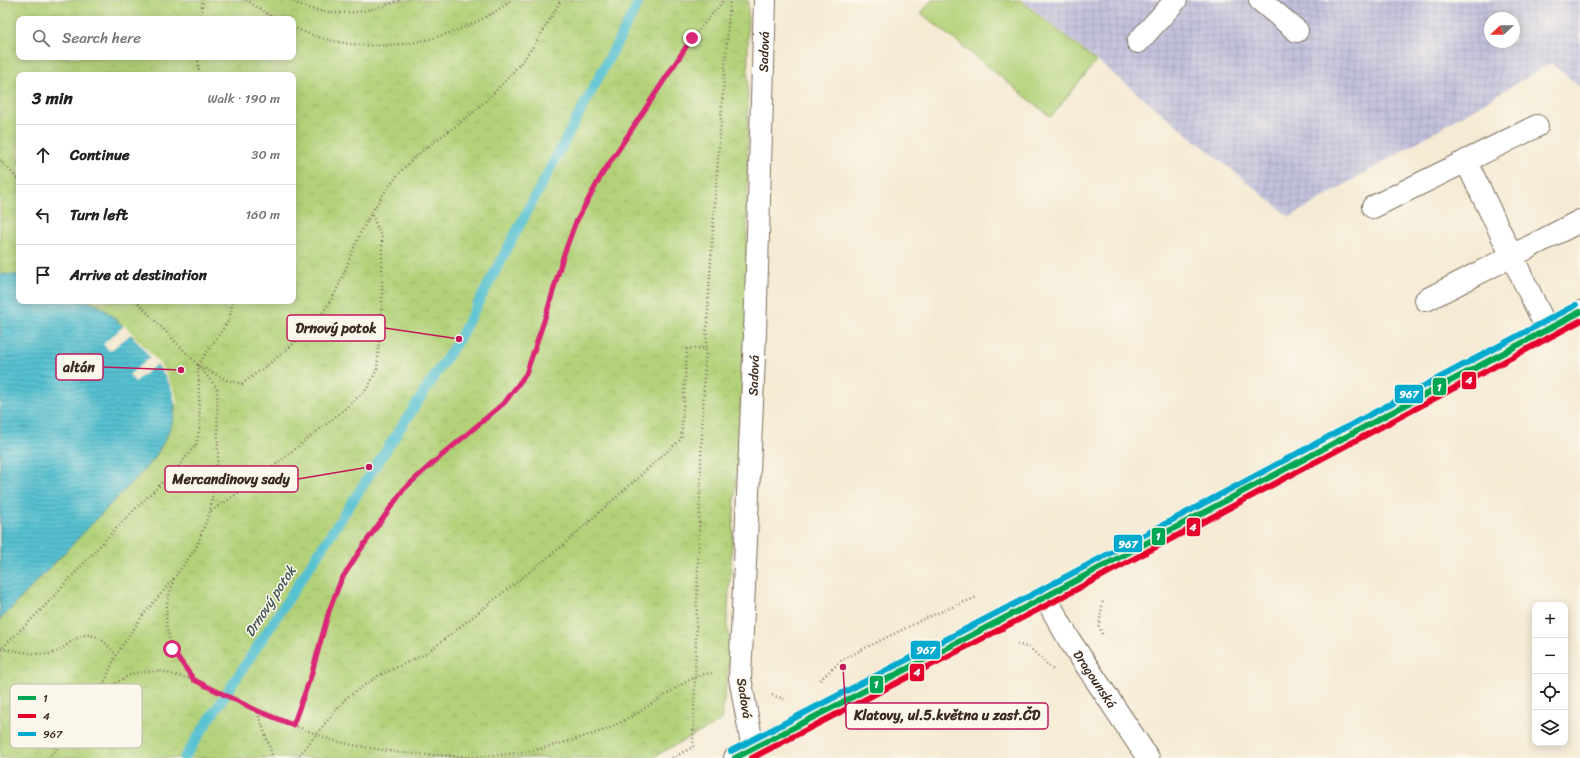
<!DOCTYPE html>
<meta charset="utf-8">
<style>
:root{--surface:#fff;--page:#f6f6f6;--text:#222;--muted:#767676;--line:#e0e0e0}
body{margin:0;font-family:Sriracha,sans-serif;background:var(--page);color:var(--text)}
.controls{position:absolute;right:12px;bottom:12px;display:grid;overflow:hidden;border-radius:8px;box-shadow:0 2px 10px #0003}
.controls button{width:36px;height:36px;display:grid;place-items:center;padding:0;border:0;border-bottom:1px solid var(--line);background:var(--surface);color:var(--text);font:20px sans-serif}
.compass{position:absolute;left:1484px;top:12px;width:36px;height:36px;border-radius:50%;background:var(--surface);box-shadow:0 2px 10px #0003;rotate:248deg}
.stop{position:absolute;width:12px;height:12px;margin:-9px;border:3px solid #db2777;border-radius:50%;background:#fff}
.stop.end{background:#db2777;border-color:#fff;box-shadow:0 1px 4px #0008}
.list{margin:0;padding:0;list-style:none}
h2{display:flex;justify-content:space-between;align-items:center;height:52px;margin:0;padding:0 16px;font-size:17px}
h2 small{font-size:13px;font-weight:400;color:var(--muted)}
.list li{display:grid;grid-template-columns:26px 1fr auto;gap:12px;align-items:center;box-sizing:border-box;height:60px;padding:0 16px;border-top:1px solid var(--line)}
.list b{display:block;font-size:15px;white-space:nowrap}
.list em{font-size:13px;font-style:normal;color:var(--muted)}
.icon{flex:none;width:22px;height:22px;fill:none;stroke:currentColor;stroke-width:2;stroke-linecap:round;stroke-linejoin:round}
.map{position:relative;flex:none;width:1580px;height:758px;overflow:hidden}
.search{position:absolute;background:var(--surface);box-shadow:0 2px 10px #0003;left:16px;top:16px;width:280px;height:44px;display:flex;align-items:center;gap:10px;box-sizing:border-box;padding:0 14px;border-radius:8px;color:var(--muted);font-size:15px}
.panel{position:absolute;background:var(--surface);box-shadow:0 2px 10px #0003;left:16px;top:72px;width:280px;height:232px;border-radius:8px}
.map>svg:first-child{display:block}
.industrial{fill:url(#industrial-grid);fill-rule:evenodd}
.park{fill:url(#park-crowns);stroke:#767e4b;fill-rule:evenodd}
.pitch{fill:#b2d178;stroke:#767e4b}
.water{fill:url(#water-rules);stroke:#497678}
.pier{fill:#f5ead3}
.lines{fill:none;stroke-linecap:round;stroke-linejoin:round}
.stream{stroke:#57c1d1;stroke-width:10}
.minor-casing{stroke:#7c6d5d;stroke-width:24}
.path{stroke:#7c6d5d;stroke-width:2.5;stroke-dasharray:1 3;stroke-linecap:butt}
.minor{stroke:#fff;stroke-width:22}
.bus-1-casing{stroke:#fbf7ec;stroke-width:9}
.bus-2-casing{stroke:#fbf7ec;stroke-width:9}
.bus-3-casing{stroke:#fbf7ec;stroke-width:9}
.bus-1{stroke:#00a651;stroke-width:6}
.bus-2{stroke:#e4002b;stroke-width:6}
.bus-3{stroke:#00a9ce;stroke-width:6}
.route{stroke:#db2777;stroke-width:5}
.labels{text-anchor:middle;stroke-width:3;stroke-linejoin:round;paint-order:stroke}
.street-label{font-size:13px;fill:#3b2a1e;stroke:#fbf7ec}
.water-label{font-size:14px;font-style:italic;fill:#435754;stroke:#fbf7ec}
.key{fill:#fbf7ec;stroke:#c1baae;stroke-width:1}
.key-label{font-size:11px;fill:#3b2a1e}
.leader{fill:none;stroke:#c2185b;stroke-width:1.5}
.callout-dot{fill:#c2185b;stroke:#fbf7ec;stroke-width:1.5}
.callout{fill:#fbf7ec;stroke:#c2185b;stroke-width:1.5}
.callout-label{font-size:14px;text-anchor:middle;font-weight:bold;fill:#3b2a1e}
.line-badge{stroke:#fbf7ec;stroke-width:1.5}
.badge-label{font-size:11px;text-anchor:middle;font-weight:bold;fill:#fff}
</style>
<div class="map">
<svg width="1580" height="758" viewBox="0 0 1580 758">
<defs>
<pattern id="industrial-grid" width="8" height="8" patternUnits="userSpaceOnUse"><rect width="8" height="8" fill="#c2c1dc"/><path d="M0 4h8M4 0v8" fill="none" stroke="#a8a6bc"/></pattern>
<pattern id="park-crowns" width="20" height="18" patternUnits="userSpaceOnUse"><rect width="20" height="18" fill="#b2d178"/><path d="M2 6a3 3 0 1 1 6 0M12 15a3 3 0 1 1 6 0" fill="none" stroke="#9ab467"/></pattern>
<pattern id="water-rules" width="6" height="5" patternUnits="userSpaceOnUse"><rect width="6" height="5" fill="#57c1d1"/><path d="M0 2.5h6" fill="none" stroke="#499da9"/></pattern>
</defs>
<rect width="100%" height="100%" fill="#fbf7ec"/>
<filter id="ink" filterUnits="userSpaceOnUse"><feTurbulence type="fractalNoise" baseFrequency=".025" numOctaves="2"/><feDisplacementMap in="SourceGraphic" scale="8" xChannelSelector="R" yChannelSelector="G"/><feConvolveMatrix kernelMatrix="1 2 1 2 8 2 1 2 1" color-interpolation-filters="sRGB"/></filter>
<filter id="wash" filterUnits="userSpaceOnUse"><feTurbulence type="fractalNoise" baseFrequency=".012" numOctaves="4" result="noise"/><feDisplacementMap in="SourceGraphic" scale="16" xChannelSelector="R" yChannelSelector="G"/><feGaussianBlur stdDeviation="0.9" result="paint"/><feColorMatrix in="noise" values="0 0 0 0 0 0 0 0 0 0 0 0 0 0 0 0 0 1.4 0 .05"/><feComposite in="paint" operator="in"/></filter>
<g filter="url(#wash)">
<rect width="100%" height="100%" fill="#f5ead3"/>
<path class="industrial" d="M 1022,0 L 1580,0 L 1580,87 L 1551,63 L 1290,217 ZM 1490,18 L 1514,18 L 1514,42 L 1490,42 Z"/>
<path class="park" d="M 0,0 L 748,0 L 747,310 L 727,624 L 731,649 L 721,721 L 651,758 L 0,758 ZM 19,19 L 293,19 L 293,57 L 19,57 ZM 19,75 L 293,75 L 293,301 L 19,301 Z"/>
<path class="pitch" d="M 932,0 L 1020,0 L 1096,61 L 1051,117 L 921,13 Z"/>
<path class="water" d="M 0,274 L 19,275 L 19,301 C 40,301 76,297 95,304 C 114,312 159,364 169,383 C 173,389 175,396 175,403 C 176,424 164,441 154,459 L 0,620 Z"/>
<path class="pier" d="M 125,325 L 157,361 L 165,372 L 175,392 L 177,404 L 175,404 L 173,393 L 169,383 L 157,364 L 135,382 L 129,375 L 150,357 L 131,334 L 110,351 L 103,344 Z"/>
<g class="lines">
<path class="stream" d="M 184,758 L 459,339 L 640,0"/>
</g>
</g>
<g filter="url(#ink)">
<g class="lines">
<defs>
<g id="minor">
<path d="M 1260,0 L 1297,31"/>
<path d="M 1138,42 L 1176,0"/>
<path d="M 1466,161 L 1547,329"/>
<path d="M 1373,207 L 1537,126"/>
<path d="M 1426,300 L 1580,221"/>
<path id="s1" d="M 1045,597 L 1070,641 L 1148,758"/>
<path id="s2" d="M 753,749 L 740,678 L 755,334 L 765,0"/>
<path d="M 735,758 L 1045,597 L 1580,312"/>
</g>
</defs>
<use href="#minor" class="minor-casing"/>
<path class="path" d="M 246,0 L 276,19
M 290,0 C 324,19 365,15 399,0
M 200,19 L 203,0
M 293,27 C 363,61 451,46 512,0
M 198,57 L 199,75
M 0,160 L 19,180
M 198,365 L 227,380 L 242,384 C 277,358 314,332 335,293 C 345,274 351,252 361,232 C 373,209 386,188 403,169 C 421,149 446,134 466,118 C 491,98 521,66 538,39 C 546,27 553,13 561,0
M 211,511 L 249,486 L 340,413 L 368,388 L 377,369 L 382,304 L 382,238 L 371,213
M 174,579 L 167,603 L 166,624 L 172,649 L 194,679
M 1102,634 L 1099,626 L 1103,600
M 1017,644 L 1030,648 L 1053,670
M 1,649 C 16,650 33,655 48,654 C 56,653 62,649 68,644 C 91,627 100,636 116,655
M 0,650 L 40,611 L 117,527 L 178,467 L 196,445 L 200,425 L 198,365 L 229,320 L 233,301
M 820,680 L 843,659 L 928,617 L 977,597
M 99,695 L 117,682 L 134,673 L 160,671 L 194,680 L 258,711 L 334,741 L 358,746 L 402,753 L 468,757 L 500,755 L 531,751 L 570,741 L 608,729 L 639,712 L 687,681 L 704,674 L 712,673
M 772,695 L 784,699
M 258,712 L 273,758
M 293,725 L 311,676 L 329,611 L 341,580 L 363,545 L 404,489 L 427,468 L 505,402 L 526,373 L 547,312 L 563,257 L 575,224 L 601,176 L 647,105 L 692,38 L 724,0
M 48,758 L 79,723 L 99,695 L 116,655 L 143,615 L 174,578 L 196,548 L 210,511 L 218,458 L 217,388 L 198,365 L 136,301
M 297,758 L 346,698 L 378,676 L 427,653 L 562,546 L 681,439 L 687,349 L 706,348
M 672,758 L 693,747 C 697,619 699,492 705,364 C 711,242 721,121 730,0"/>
<use href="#minor" class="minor"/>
<defs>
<path id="bus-1" d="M 735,758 L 1045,597 L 1580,312"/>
<path id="bus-2" d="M 752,758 L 1049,604 L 1580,321"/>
<path id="bus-3" d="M 731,751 L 1041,590 L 1576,305"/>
</defs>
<use href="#bus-1" class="bus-1-casing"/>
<use href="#bus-2" class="bus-2-casing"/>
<use href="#bus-3" class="bus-3-casing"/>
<use href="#bus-1" class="bus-1"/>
<use href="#bus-2" class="bus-2"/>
<use href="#bus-3" class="bus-3"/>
</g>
</g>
<g class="lines" filter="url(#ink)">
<path class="route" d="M 172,649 L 194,680 L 258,711 L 293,725 L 311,676 L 329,611 L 341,580 L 363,546 L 404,489 L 427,468 L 505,402 L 526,374 L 547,312 L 563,257 L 575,224 L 601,176 L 692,38"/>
</g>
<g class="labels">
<g class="street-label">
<text dy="5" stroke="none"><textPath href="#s2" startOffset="699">Sadová</textPath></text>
<text dy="5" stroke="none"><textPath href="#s2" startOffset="375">Sadová</textPath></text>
<text dy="5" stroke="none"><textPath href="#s1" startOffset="96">Dragounská</textPath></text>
<text transform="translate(745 698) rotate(81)" y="5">Sadová</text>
</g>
<g class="water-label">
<text transform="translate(270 601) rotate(-57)" y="5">Drnový potok</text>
</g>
</g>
<rect x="10" y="684" width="132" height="64" rx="6" class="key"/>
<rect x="18" y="696" width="18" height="4" fill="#00a651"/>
<rect x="18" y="714" width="18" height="4" fill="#e4002b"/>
<rect x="18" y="732" width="18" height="4" fill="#00a9ce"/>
<g class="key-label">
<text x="43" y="702">1</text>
<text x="43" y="720">4</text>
<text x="43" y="738">967</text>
</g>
<path class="leader" d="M459 339L385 328M181 370L103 367M369 467L298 479M843 667L846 716"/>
<g class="callout-dot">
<circle cx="459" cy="339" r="4"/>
<circle cx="181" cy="370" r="4"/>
<circle cx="369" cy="467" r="4"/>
<circle cx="843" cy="667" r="4"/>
</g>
<g class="callout">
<rect x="287" y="315" width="98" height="26" rx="4"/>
<rect x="56" y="354" width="47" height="26" rx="4"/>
<rect x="165" y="466" width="133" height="26" rx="4"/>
<rect x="846" y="703" width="202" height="26" rx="4"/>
</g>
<g class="callout-label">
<text x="336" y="333">Drnový potok</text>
<text x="79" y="372">altán</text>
<text x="231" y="484">Mercandinovy sady</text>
<text x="947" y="720">Klatovy, ul.5.května u zast.ČD</text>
</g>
<g class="line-badge">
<rect x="1461" y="371" width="16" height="19" rx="4" fill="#e4002b"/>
<rect x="1432" y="377" width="15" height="19" rx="4" fill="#00a651"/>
<rect x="1394" y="384" width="30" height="20" rx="4" fill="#00a9ce"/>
<rect x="1186" y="517" width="15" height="20" rx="4" fill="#e4002b"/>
<rect x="1151" y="527" width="15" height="19" rx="4" fill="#00a651"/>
<rect x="1113" y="534" width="30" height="19" rx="4" fill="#00a9ce"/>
<rect x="910" y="640" width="31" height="20" rx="4" fill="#00a9ce"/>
<rect x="909" y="663" width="16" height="19" rx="4" fill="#e4002b"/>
<rect x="869" y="675" width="15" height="19" rx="4" fill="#00a651"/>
</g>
<g class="badge-label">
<text x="1469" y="384">4</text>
<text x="1439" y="391">1</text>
<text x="1409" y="398">967</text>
<text x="1193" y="531">4</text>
<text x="1158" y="540">1</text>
<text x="1128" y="548">967</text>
<text x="926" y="654">967</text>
<text x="917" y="676">4</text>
<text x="876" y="688">1</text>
</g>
</svg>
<div class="controls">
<button>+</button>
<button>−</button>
<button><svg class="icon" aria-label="locate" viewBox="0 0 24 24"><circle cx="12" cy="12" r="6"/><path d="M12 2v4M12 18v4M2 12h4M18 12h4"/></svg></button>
<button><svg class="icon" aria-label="layers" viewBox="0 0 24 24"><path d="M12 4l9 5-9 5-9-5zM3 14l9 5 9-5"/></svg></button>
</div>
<svg class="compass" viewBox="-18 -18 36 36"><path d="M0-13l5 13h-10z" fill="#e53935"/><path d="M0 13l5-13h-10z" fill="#767676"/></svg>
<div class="stop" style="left:172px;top:649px"></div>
<div class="stop end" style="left:692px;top:38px"></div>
<div class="search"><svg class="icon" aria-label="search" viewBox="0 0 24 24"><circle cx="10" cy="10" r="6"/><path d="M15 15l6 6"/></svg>Search here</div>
<section class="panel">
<h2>3 min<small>Walk · 190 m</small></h2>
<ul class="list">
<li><svg class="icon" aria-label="ahead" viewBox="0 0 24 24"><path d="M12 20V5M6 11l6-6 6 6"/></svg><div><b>Continue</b></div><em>30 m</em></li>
<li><svg class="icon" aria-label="left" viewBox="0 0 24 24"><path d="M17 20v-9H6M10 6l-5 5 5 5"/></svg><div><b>Turn left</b></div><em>160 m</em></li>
<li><svg class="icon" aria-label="arrive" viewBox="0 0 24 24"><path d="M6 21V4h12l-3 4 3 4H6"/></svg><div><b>Arrive at destination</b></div></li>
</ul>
</section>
</div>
